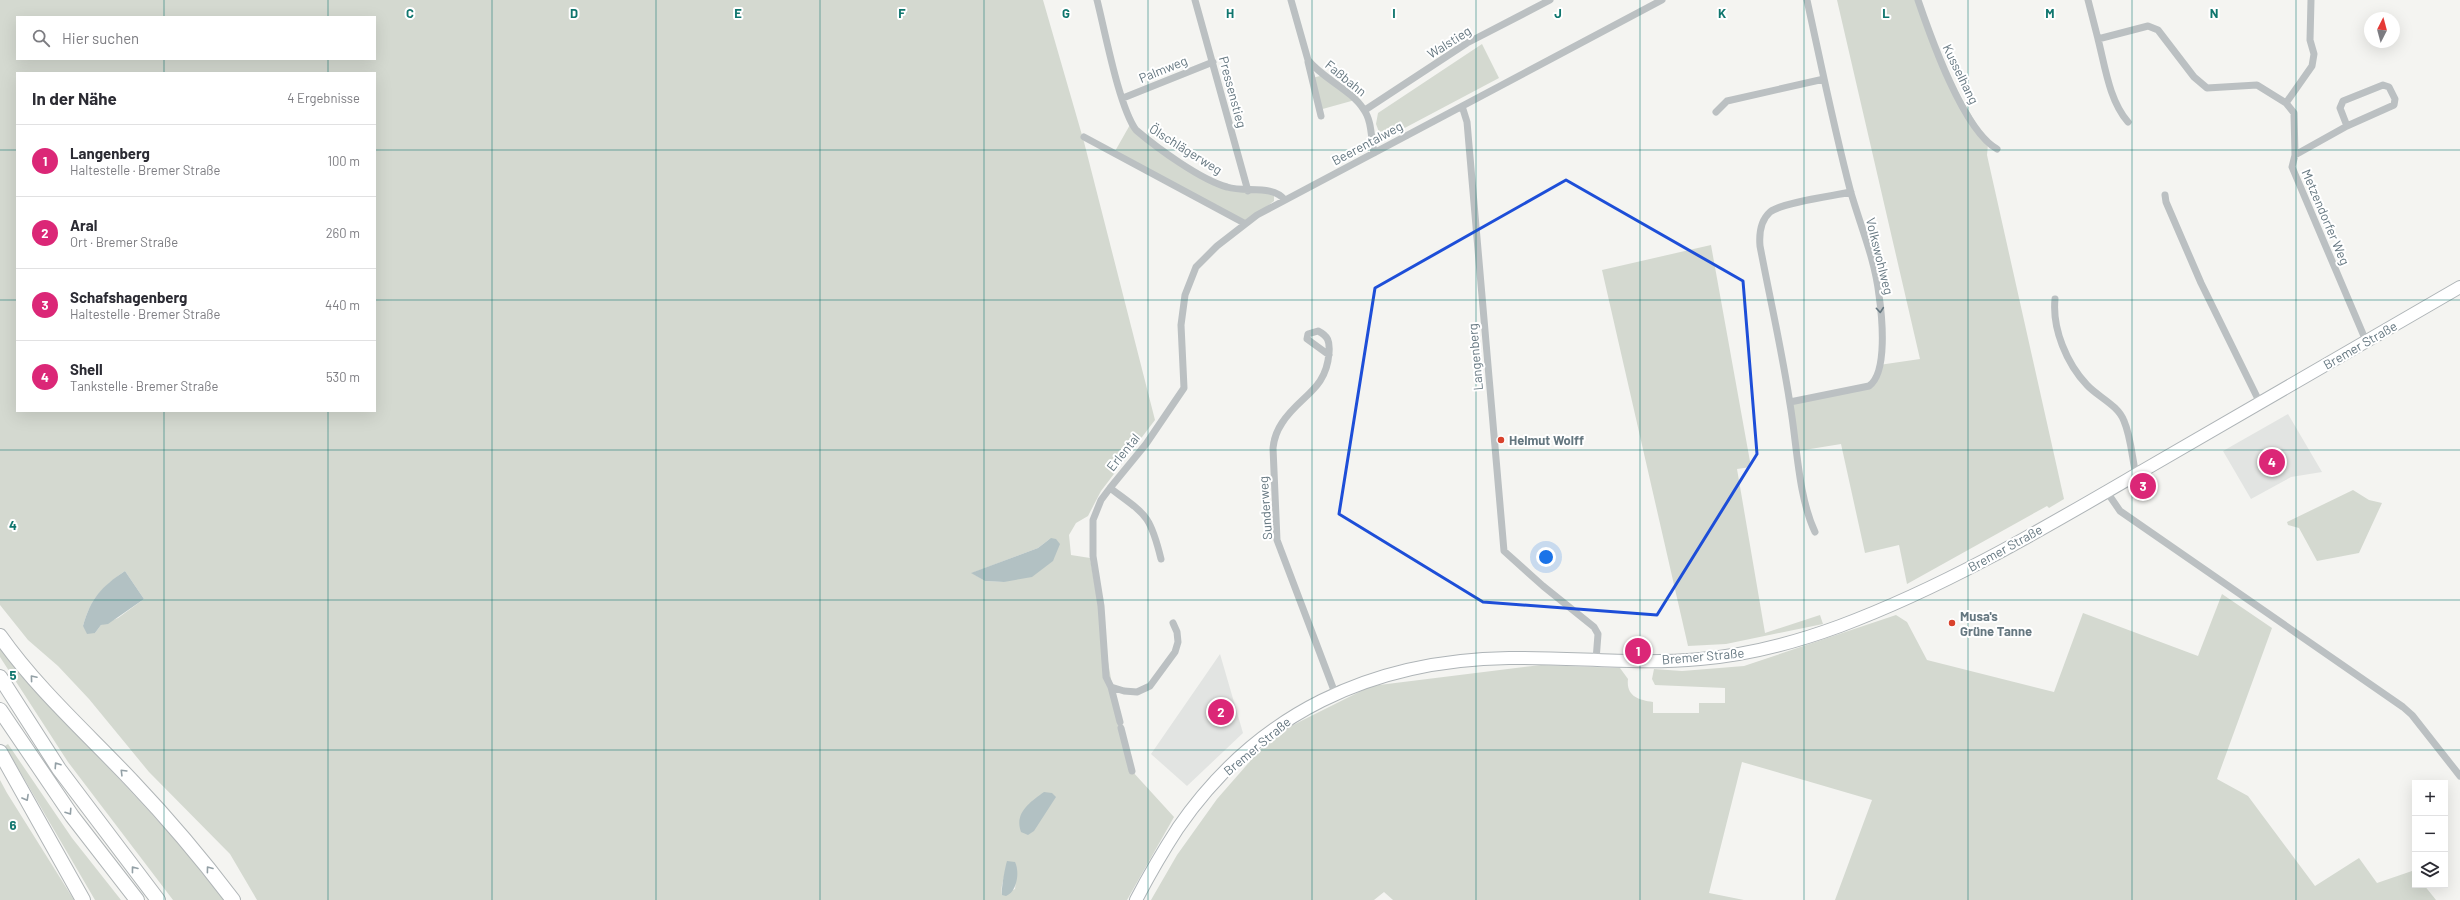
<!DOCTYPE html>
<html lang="de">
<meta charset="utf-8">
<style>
:root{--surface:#fff;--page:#f2f2f3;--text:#2b2b33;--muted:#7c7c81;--line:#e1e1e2;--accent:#db2777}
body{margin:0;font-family:Barlow,sans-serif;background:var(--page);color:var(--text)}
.controls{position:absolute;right:12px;bottom:12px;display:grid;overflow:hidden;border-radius:0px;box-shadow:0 4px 16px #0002}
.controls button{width:36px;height:36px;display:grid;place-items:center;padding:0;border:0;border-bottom:1px solid var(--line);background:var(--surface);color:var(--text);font:20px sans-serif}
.compass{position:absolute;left:2364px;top:12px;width:36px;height:36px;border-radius:50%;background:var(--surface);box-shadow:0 4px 16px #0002;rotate:6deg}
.you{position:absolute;left:1546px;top:557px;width:14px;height:14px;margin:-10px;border:3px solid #fff;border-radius:50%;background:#1a73e8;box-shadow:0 0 0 6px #1a73e833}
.badge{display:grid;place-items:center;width:26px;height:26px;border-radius:50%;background:var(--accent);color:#fff;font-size:13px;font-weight:700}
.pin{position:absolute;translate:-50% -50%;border:2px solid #fff;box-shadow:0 1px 4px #0006}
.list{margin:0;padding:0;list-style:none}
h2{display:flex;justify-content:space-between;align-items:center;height:52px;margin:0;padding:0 16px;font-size:17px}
h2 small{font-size:13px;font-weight:400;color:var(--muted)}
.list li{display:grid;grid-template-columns:26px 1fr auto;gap:12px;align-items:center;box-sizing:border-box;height:72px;padding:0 16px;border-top:1px solid var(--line)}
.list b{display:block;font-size:15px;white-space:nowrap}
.list p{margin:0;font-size:13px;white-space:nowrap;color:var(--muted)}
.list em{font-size:13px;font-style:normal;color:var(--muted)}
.icon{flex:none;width:22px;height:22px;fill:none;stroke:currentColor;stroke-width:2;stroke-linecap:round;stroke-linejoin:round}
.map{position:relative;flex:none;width:2460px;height:900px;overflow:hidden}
.search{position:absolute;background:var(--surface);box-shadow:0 4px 16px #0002;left:16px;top:16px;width:360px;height:44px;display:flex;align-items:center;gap:10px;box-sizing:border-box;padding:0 14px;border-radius:0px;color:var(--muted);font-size:15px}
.panel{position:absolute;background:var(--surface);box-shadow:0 4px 16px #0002;left:16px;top:72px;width:360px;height:340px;border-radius:0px}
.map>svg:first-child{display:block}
.built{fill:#e2e4e2}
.green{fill:#d4d9d0;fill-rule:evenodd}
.water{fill:#b2c1c3}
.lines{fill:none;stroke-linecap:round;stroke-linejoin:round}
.primary-casing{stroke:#aeb4b7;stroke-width:14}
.motorway-casing{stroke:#b0b5b7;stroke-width:16}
.minor{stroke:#bbc0c2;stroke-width:7}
.primary{stroke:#fff;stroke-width:12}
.motorway{stroke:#fff;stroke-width:14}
.oneway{stroke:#657780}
.oneway2{stroke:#93a0a6}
.marked{fill:none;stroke:#1d4ed8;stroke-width:3;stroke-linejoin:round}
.grid{fill:none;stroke:#0f766e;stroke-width:1;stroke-opacity:0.55}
.poi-dot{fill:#d9422c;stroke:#fff;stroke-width:1.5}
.labels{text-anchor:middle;stroke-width:4;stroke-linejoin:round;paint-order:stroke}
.street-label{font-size:13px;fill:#657780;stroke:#fff}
.poi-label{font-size:13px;font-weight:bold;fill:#657780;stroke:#fff;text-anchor:start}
.grid-label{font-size:13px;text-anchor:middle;font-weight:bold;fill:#0f766e;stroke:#fff;stroke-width:4;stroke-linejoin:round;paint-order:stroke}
</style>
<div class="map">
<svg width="2460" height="900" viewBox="0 0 2460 900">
<rect width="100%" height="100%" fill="#f4f4f1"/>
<path class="built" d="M 2288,414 L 2322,472 L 2291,477 L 2251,499 L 2223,451 Z
M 1220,654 L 1243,733 L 1187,786 L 1151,754 Z"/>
<path class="green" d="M 0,0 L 1043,0 L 1084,142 L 1155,420 L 1101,491 L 1088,516 L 1076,523 L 1069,535 L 1071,555 L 1090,558 L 1114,696 L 1132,771 L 1174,817 L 1127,900 L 257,900 L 230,854 L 149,772 L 89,699 L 58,666 L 28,640 L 0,605 ZM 17,17 L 375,17 L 375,59 L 17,59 ZM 17,73 L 375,73 L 375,411 L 17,411 ZM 1051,538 L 1004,582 L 985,581 L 972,573 L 1038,548 ZM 125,571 L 144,599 L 118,618 L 101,625 L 95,633 L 83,626 C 91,598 101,588 125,571 ZM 1006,865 L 1017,869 L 1015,889 L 1002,895 C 1000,884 1006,876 1006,865 Z
M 1837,0 L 1919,0 L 1937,56 L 1988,144 L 1987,155 L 2064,499 L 2049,508 L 2047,506 L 1907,584 L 1899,545 L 1865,553 L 1841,444 L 1798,451 L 1790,402 L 1869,386 L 1879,365 L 1920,359 Z
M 1482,44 L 1499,78 L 1382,140 L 1376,124 L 1378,113 Z
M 1324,75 L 1355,100 L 1319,110 L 1312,78 Z
M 1131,123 L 1158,147 L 1225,187 L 1274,191 L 1274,201 L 1244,223 L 1114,153 Z
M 1711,245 L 1751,467 L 1737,469 L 1765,633 L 1820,615 L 1823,624 L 1726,644 L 1688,646 L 1602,270 Z
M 2353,490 L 2369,500 L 2382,503 L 2359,553 L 2317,561 L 2299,528 L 2288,525 L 2287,522 Z
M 2222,594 L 2272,628 L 2217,779 L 2248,796 L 2315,886 L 2359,858 L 2377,883 L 2412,871 L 2415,874 L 2415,885 L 2424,885 L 2436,900 L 1835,900 L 1872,800 L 1742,762 L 1709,893 L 1744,900 L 1393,900 L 1384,892 L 1374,900 L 1151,900 L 1177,855 L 1217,799 L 1273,735 L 1371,686 L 1541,665 L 1620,668 L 1628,679 C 1626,696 1638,700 1653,702 L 1653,713 L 1699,713 L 1699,703 L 1725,703 L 1725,688 L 1655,685 L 1652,679 L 1654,669 L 1682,671 L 1744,666 L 1896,615 L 1907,622 L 1927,660 L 2054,692 L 2083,613 L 2198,656 Z
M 0,647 C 72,734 155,811 226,900 L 173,900 L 68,762 L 0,657 Z
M 8,744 L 72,838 L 121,900 L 95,900 L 5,746 Z
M 0,780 L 7,793 L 74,900 L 0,900 Z"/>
<path class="water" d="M 1051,538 L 1056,539 L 1060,544 L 1053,561 L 1032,577 L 1004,582 L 985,581 L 971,573 L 1038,548 Z
M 125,571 L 144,599 L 108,624 L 101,625 L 95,633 L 87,634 L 83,626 C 91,598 101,587 125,571 Z
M 1044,792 L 1052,793 L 1056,797 L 1034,831 L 1028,835 L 1021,832 C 1014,813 1030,802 1044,792 Z
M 1007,861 L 1015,862 C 1020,872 1017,892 1006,896 L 1002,895 C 1001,889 1005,867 1007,861 Z"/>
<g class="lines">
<defs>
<path id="primary" d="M 1136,900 C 1149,875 1163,851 1178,828 C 1257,713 1372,660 1509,658 C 1573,657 1636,665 1700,659 C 1748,655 1794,643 1840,626 C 1947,586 2046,527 2144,470 C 2249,409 2355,348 2460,287"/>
<path id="motorway" d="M 0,636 C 38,690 88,734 133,782 C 169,820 202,859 233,900
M 0,677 L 59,769 L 158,900
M 0,710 L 72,816 L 137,900
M 0,752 L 83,900"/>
</defs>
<use href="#primary" class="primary-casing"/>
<use href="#motorway" class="motorway-casing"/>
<path class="minor" d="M 1097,0 C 1105,31 1119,107 1136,130 C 1157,148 1201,180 1227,187 C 1246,193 1272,184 1285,200
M 1195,0 L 1248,191
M 1291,0 L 1308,60 C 1323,79 1352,90 1364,110 C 1372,121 1371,139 1374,153
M 1918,0 C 1931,38 1963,130 1997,149
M 2088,0 L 2098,39
M 1308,62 L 1321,116
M 1123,98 L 1213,62
M 2286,103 L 2312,66 L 2314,54 L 2310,40 L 2311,0
M 1462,106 L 1467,122 L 1504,551 L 1543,586 L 1594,627 L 1598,634 L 1596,660
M 1365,110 L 1467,43 L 1550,0
M 1716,112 L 1727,101 L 1824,79
M 2128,122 C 2109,100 2105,66 2098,39 L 2148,26 L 2158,30 L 2194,77 L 2207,88 L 2257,85 L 2286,103 L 2294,113 L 2295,155 L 2292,167 L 2366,341
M 1084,137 L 1244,223
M 2295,155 L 2347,126 L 2340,108 L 2343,101 L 2383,85 L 2389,87 L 2395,99 L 2394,105 L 2347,126
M 2165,195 L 2166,202 L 2201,283 L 2260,403
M 2055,299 C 2052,329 2067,364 2087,385 C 2098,397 2118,405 2124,421 C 2131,437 2132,458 2136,475
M 1329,355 L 1307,339 L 1308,334 L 1318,331 C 1328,336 1330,341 1329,353 C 1326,391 1300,395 1282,423 C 1276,432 1274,438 1273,448 L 1277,540 L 1335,693
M 1790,402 L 1869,386 C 1888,373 1882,316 1879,295 C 1875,260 1861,227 1851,193 C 1834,129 1821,64 1807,0
M 1110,488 C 1146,515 1150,514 1161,559
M 2107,492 L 2120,511 L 2403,707 L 2412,715 L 2460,776
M 1815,532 C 1798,496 1797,444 1790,404 C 1782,351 1770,299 1760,246 C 1759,234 1760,221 1770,212 C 1783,202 1833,196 1851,192
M 1111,687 L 1124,691 L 1137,692 L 1150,686 L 1175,652 L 1178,642 L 1177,632 L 1173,623
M 1120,722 L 1111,687 L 1106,677 L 1101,606 L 1093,556 L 1093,520 L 1101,500 L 1110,488 L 1146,444 L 1184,388 L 1181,325 L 1185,295 L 1196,267 L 1217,246 L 1257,215 L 1662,0
M 1121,728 L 1132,771"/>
<use href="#primary" class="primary"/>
<use href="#motorway" class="motorway"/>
</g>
<defs><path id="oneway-chevron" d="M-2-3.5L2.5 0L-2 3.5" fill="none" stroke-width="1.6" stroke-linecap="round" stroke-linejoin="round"/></defs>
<use class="oneway" href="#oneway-chevron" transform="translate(1880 310) rotate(85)"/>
<g class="oneway2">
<use href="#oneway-chevron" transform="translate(33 678) rotate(-130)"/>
<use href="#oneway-chevron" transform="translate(57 765) rotate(-124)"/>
<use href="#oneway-chevron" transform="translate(123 772) rotate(-135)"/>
<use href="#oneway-chevron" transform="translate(26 798) rotate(61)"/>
<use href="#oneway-chevron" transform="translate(69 812) rotate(56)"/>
<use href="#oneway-chevron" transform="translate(134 869) rotate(-128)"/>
<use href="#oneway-chevron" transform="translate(209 869) rotate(-127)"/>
</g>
<path class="marked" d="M 1566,180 L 1743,281 L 1757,454 L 1657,615 L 1483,602 L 1339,514 L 1375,288 Z"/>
<path class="grid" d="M 164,0 L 164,17M 328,0 L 328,17M 492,0 L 492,900M 656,0 L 656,900M 820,0 L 820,900M 984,0 L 984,900M 1148,0 L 1148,900M 1312,0 L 1312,900M 1476,0 L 1476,900M 1640,0 L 1640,900M 1804,0 L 1804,900M 1968,0 L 1968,900M 2132,0 L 2132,900M 2296,0 L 2296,900M 164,59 L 164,73M 328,59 L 328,73M 0,150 L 17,150M 375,150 L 2460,150M 0,300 L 17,300M 375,300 L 2460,300M 164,411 L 164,900M 328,411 L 328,900M 0,450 L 2460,450M 0,600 L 2460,600M 0,750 L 2460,750"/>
<g class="poi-dot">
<circle cx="1501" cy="440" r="4"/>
<circle cx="1952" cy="623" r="4"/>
</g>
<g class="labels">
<g class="street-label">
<text transform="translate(1449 42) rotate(-32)" y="5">Walstieg</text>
<text transform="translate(1163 69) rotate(-22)" y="5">Palmweg</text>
<text transform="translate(1961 74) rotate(64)" y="5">Kusselhang</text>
<text transform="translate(1346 78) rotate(39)" y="5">Faßbahn</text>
<text transform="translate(1233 92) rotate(75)" y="5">Pressenstieg</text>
<text transform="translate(1367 143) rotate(-28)" y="5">Beerentalweg</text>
<text transform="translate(1186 149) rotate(32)" y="5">Ölschlägerweg</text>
<text transform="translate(2326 217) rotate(67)" y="5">Metzendorfer Weg</text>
<text transform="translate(1880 256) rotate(76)" y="5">Volkswohlweg</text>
<text transform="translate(2360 345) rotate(-30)" y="5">Bremer Straße</text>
<text transform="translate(1475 357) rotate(-95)" y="5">Langenberg</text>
<text transform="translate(1123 452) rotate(-51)" y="5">Erlental</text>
<text transform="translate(1265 508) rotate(-94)" y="5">Sunderweg</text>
<text transform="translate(2005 548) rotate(-29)" y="5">Bremer Straße</text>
<text transform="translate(1703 656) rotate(-5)" y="5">Bremer Straße</text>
<text transform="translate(1257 746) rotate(-40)" y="5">Bremer Straße</text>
</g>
<g class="poi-label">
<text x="1509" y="445">Helmut Wolff</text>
<text x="1960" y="621">Musa's<tspan x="1960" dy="15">Grüne Tanne</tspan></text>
</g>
</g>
<g class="grid-label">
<text x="410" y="18">C</text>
<text x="574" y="18">D</text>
<text x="738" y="18">E</text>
<text x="902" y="18">F</text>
<text x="1066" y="18">G</text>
<text x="1230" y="18">H</text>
<text x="1394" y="18">I</text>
<text x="1558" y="18">J</text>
<text x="1722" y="18">K</text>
<text x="1886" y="18">L</text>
<text x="2050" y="18">M</text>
<text x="2214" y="18">N</text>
<text x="13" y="530">4</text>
<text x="13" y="680">5</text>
<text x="13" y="830">6</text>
</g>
</svg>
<div class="controls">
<button>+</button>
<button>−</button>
<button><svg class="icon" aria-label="layers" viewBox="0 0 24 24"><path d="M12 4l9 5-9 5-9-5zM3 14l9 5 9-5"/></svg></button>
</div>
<svg class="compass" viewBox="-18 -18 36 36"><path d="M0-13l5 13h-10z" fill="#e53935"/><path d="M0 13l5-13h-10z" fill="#7c7c81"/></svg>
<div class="you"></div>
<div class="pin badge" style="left:1638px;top:651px">1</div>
<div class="pin badge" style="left:1221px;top:712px">2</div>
<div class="pin badge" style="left:2143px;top:486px">3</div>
<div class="pin badge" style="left:2272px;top:462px">4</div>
<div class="search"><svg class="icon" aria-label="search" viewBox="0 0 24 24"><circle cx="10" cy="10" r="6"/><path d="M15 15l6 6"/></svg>Hier suchen</div>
<section class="panel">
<h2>In der Nähe<small>4 Ergebnisse</small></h2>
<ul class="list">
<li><span class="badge">1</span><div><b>Langenberg</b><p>Haltestelle · Bremer Straße</p></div><em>100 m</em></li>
<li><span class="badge">2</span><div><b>Aral</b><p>Ort · Bremer Straße</p></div><em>260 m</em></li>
<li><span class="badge">3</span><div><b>Schafshagenberg</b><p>Haltestelle · Bremer Straße</p></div><em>440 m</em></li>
<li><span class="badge">4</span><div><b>Shell</b><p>Tankstelle · Bremer Straße</p></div><em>530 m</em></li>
</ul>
</section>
</div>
